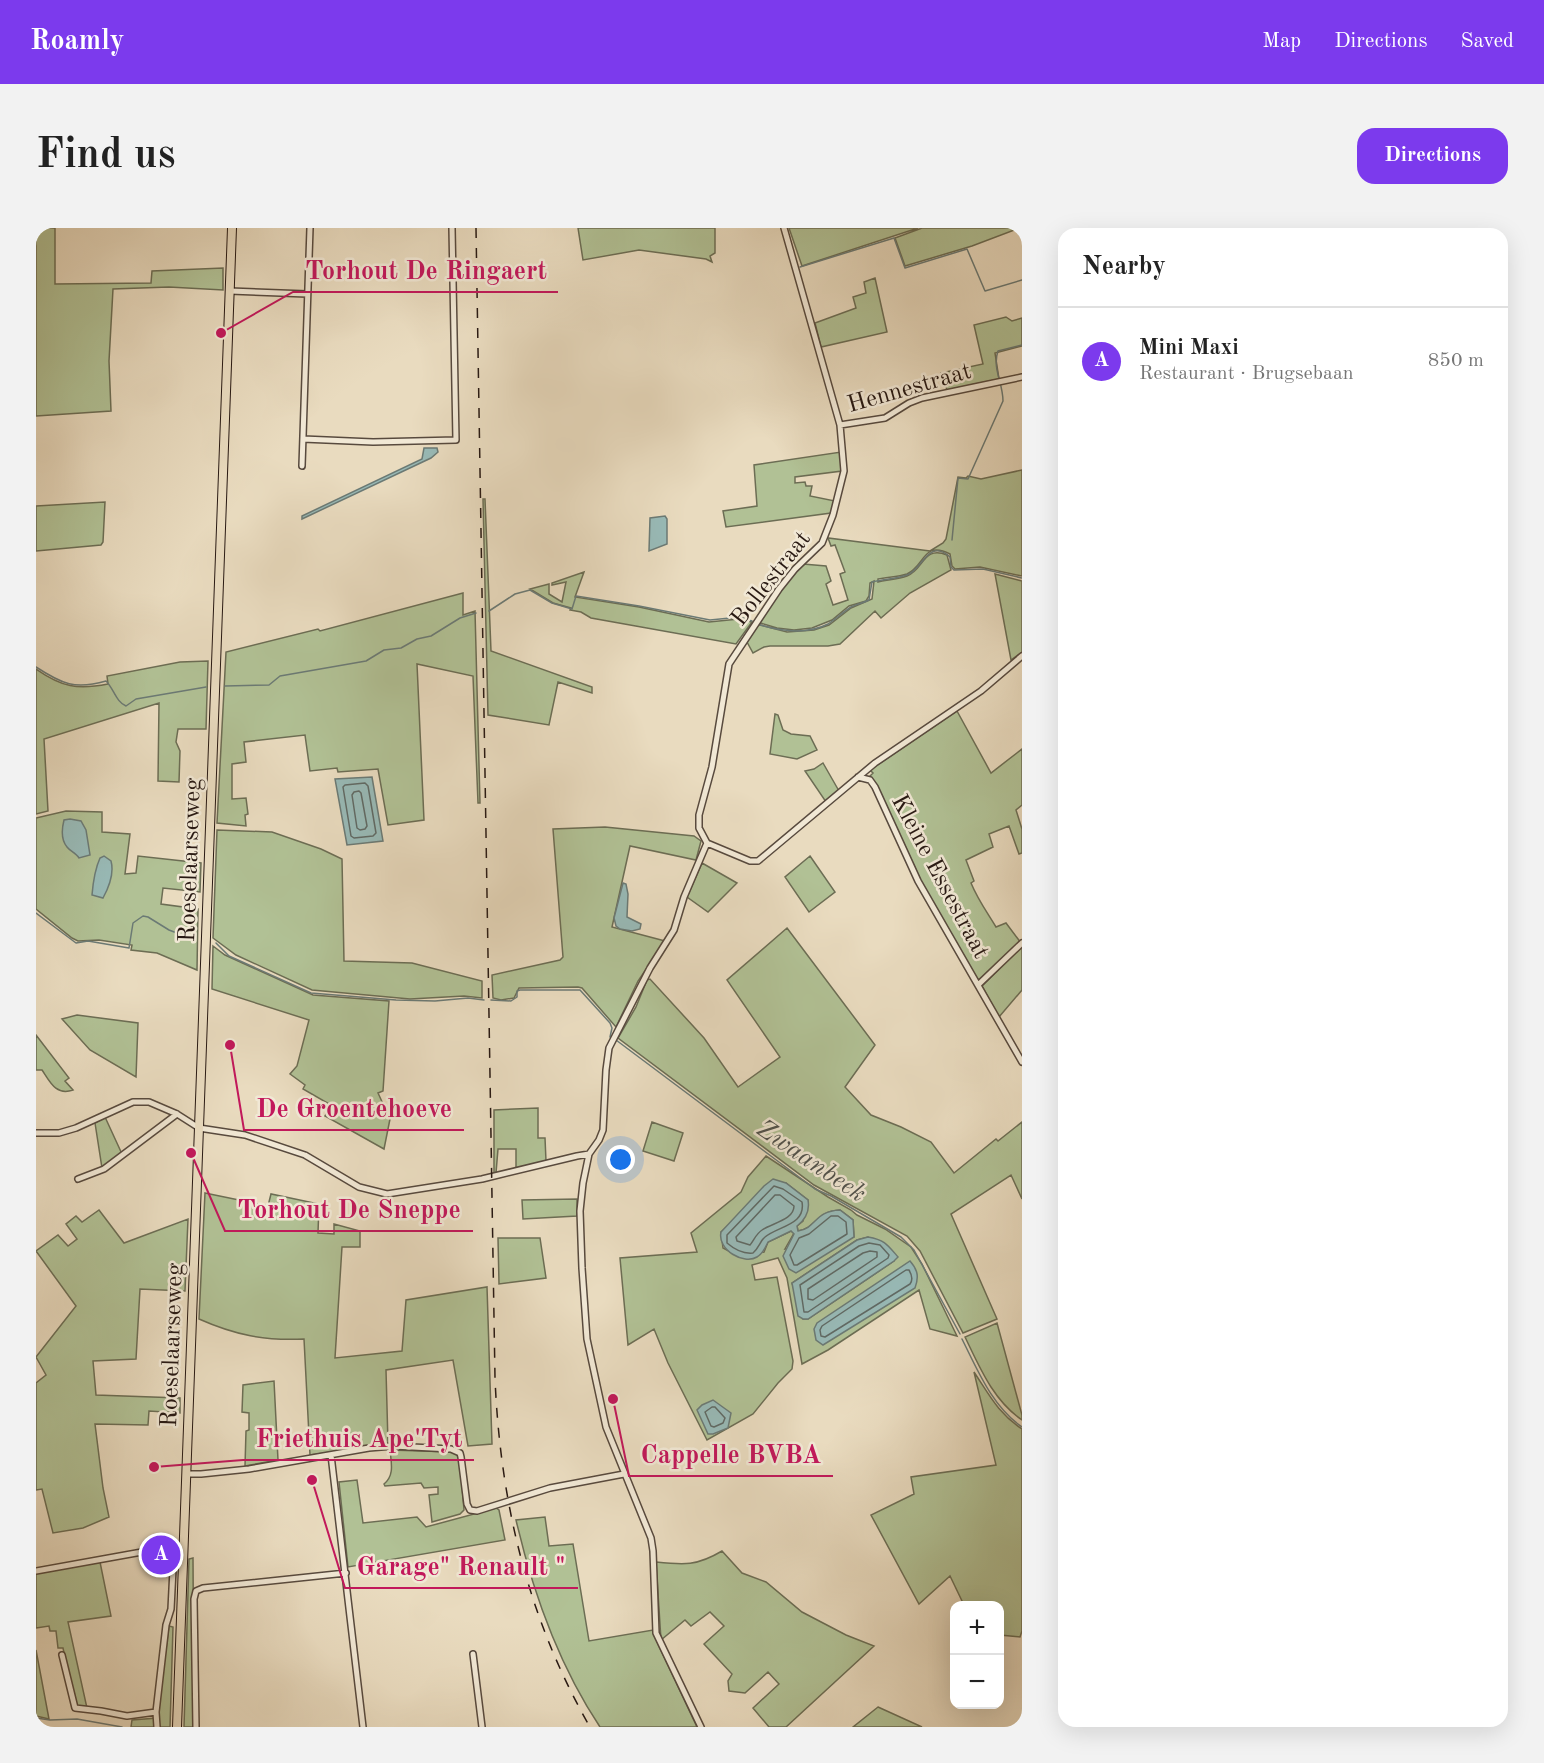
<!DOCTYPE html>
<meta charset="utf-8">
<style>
:root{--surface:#fff;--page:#f2f2f2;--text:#222;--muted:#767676;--line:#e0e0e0;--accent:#7c3aed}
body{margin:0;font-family:"Old Standard TT",serif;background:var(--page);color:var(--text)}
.controls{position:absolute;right:18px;bottom:18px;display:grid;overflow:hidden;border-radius:12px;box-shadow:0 6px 24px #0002}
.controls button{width:54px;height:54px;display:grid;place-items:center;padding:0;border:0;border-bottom:2px solid var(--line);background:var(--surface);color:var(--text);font:30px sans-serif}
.you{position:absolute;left:585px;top:932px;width:21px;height:21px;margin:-15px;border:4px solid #fff;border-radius:50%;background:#1a73e8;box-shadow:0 0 0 9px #1a73e833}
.badge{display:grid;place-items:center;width:39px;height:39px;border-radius:50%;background:var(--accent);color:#fff;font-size:20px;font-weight:700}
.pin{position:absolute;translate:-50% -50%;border:3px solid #fff;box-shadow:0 2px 6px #0006}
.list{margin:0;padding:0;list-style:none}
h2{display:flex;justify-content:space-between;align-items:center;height:78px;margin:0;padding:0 24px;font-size:26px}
h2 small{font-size:20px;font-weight:400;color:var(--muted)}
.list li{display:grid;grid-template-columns:39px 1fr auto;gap:18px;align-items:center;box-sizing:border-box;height:108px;padding:0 24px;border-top:2px solid var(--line)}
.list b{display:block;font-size:22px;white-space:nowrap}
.list p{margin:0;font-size:20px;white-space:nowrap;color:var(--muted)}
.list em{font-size:20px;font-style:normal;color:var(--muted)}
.map{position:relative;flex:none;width:986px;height:1499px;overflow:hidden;border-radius:18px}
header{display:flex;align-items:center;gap:36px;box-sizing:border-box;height:84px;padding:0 30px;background:var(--accent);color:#fff}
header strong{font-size:28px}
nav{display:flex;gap:33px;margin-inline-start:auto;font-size:21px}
.intro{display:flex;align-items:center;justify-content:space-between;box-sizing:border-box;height:144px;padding:0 36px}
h1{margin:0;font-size:42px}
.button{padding:15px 27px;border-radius:18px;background:var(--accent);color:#fff;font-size:21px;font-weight:700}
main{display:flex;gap:36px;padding:0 36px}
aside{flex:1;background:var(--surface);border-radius:18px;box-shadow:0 6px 24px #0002}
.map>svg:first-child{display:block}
.green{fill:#b1c195;stroke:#6c6d54;stroke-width:1.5;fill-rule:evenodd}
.water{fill:#98bab7;stroke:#6b7a75;stroke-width:1.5}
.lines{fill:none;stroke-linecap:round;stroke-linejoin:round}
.shore{stroke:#606a65;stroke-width:1.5}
.stream{stroke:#6b7a75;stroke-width:1.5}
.minor-casing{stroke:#584a3e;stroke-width:8}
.primary-casing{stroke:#281913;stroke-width:10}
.minor{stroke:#f1e8d5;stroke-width:5}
.primary{stroke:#e9dbbf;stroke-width:8}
.rail{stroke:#281913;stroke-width:1.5;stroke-dasharray:10 10;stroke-linecap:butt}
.labels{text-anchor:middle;stroke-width:5;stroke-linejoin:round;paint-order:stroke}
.street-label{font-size:24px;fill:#281913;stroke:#f1e8d5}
.water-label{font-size:26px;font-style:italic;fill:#4f514c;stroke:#f1e8d5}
.leader{fill:none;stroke:#c2185b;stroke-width:2}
.callout-dot{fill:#c2185b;stroke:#f1e8d5;stroke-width:2}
.callout-label{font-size:26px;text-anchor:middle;font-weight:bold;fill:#c2185b;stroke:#f1e8d5;stroke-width:5;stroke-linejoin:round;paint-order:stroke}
</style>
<header>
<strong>Roamly</strong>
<nav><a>Map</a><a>Directions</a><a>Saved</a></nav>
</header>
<div class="intro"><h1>Find us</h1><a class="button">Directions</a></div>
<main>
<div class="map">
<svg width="986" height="1499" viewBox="0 0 986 1499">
<rect width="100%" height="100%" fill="#e9dbbf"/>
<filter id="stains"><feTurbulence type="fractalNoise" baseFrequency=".00333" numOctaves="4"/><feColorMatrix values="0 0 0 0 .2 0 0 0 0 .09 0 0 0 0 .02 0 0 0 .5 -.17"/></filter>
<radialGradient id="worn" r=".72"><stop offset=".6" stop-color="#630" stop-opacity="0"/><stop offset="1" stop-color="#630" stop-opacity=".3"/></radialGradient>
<path class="green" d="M 0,0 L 19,0 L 19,56 L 115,55 L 116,43 L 187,40 L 187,62 L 133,59 L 77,61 L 73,133 L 75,183 L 0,188 Z
M 542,0 L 679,0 L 679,25 L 674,28 L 676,34 L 670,31 L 603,22 L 547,32 Z
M 753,0 L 882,0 L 766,38 Z
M 886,0 L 981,0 L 981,1 L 936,18 L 869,38 L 859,10 Z
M 839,50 L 851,104 L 785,119 L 779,95 L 820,80 L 817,69 L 830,65 L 828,54 Z
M 970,89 L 976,93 L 986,90 L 986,118 L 959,125 L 963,151 L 911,162 L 905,145 L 947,136 L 938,97 Z
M 805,224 L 806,243 L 759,249 L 759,255 L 769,254 L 770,258 L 776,258 L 774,268 L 799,273 L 795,285 L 690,299 L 687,283 L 721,278 L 718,237 Z
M 986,242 L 986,348 L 944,339 L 919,341 L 916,338 L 914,326 C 887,312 889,338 871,346 C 862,349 851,349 842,351 L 842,354 C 851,352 863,351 871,348 C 888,342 887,317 911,327 L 915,342 L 874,365 L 845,390 L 839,383 L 804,416 L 792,418 L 734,418 L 728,419 L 717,425 L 711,414 L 720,396 L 751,404 L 778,402 L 793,397 L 815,380 L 836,371 L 838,353 L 834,355 L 833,368 L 830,373 L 813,378 L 796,392 L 776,400 L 758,402 L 741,400 L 721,394 L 741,366 L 767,336 L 790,338 L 795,353 L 790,356 L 797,377 L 812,372 L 804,346 L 809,344 L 799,317 L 795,318 L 792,310 L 894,323 L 907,315 L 910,311 L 922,249 L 930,250 L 932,248 L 945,251 Z
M 447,271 L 449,271 L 455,423 L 556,459 L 556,465 L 522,454 L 513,497 L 452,487 Z
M 69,274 L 67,314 L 65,317 L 0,323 L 0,278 Z
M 548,344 L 539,369 L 603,379 L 673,394 L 703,391 L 716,394 L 700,416 L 555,390 L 545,384 L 534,382 L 535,380 L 517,375 L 494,361 L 513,356 L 513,366 L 526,374 L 530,354 L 516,357 L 516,355 Z
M 959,346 L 986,353 L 986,424 L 975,432 Z
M 427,365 L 427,387 L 439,383 L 444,575 L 442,575 L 437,448 L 381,436 L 388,592 L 352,597 L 342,541 L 302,544 L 301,540 L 274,543 L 269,507 L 208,514 L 210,534 L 196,536 L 196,571 L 210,570 L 212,586 L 209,587 L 210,598 L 181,595 L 190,424 L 282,401 L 284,403 Z
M 172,433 L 170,501 L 142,501 L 140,514 L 144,523 L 143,554 L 122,553 L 123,475 L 8,511 L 12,583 L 0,586 L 0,441 C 26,459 41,462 72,456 L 71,448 L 144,434 Z
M 921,483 L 955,545 L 986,521 L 986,577 L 980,582 L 986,601 L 986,625 L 983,626 L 973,598 L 953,606 L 957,619 L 930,632 L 938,653 L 935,655 C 942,672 951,684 960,699 L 970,695 L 985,715 L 942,753 L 886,655 L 846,568 L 834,548 L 837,545 L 834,542 Z
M 739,486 L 742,487 L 747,502 L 755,506 L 774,508 L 781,522 L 761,531 L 734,526 Z
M 787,535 L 803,563 L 790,574 L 769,543 L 778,541 Z
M 30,583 L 66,584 L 66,604 L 94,606 L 89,646 L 100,645 L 102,628 L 165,635 L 164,664 L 127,660 L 125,676 L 162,681 L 161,742 L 121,725 L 95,722 L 96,717 L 63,712 L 42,713 L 36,710 L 0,681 L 0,590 Z
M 569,599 L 658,608 L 665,613 L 660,632 L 594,618 L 576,699 L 629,713 L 602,753 L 580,799 L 546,760 L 542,759 L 483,760 L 478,770 L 465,772 L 457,770 L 456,747 L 524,732 L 527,729 L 517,601 Z
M 181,602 L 236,604 L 285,621 L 306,631 L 308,733 L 376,735 L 446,753 L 446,770 L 428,768 L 374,771 L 276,762 L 200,727 L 177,710 Z
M 774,628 L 799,664 L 773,684 L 749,649 Z
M 666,635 L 701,655 L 672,684 L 651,669 Z
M 751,700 L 839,817 L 809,859 L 835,887 L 865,899 L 895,914 L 918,945 L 960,911 L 962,913 L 986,894 L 986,971 L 975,947 L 915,986 L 961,1091 L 927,1105 L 884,1023 L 871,1008 L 778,957 L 582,810 L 600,779 L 611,752 L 614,751 L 668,810 L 702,859 L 744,829 L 691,752 Z
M 177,718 L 189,727 L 277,767 L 353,773 L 347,863 L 342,865 L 354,891 L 348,921 L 289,888 L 295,877 L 267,861 L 269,857 L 254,846 L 261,838 L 273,792 L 176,761 Z
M 986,718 L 986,762 L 963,789 L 946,758 Z
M 41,787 L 102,795 L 100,849 L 54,822 L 26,791 Z
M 0,807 L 33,850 L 29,853 L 37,862 C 20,868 14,854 6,842 L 0,842 Z
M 502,880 L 502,910 L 509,910 L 510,933 L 480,941 L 480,921 L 462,921 L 460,945 L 458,946 L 458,882 Z
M 69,889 L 86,926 L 66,940 L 59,895 Z
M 616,894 L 647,905 L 638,933 L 607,923 Z
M 730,928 L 792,969 L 815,982 L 821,987 L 849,1001 L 875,1019 L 886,1036 L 921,1108 L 894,1101 L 883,1062 L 792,1122 L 766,1136 L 751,1050 L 742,1030 L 716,1037 L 719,1052 L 741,1049 L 757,1133 L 756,1141 L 742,1155 L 717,1186 L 671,1212 L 632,1135 L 618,1101 L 592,1117 L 584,1030 L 661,1024 L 655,1005 L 705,964 L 712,949 ZM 750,955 L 772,972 L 767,993 L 761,998 L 762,1003 C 781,1000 780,983 804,982 L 817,992 L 818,1009 L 749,1021 L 758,1005 L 755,1003 L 732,1014 L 728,1024 L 704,1029 L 687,1020 L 685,1004 L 698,992 ZM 832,1009 L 858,1033 L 772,1091 L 767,1091 L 756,1055 L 821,1012 Z
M 169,965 L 232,978 L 235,966 L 283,976 L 282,1005 L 298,1006 L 298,996 L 324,1003 L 324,1019 L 306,1019 L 299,1130 L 366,1123 L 370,1072 L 451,1059 L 456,1216 L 432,1218 L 417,1132 L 350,1142 L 352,1216 L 274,1227 L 268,1111 C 229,1113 199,1107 163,1091 Z
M 541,971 L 541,988 L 487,991 L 486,972 Z
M 63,982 L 88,1015 L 152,991 L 149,1063 L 104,1061 L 100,1131 L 57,1133 L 60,1167 L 144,1170 L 144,1185 L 113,1183 L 112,1197 L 59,1196 L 67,1260 L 73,1289 L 47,1300 L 17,1305 L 6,1261 L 0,1262 L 0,1155 L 10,1147 L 0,1129 L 40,1078 L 0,1023 L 22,1007 L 32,1018 L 41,1011 L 30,996 L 40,988 L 46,994 Z
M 462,1010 L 504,1010 L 510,1050 L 463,1056 Z
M 961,1095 L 986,1187 L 986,1192 C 957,1172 944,1140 929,1109 Z
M 938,1144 C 954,1168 962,1185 986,1201 L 986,1403 L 984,1409 L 964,1407 L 963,1378 L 928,1377 L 914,1348 L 883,1376 L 835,1287 L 878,1266 L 875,1249 L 960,1237 Z
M 238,1153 L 242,1232 L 209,1238 L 210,1203 L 213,1202 L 213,1185 L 206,1184 L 207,1157 Z
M 354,1222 L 417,1224 L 421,1227 L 424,1233 L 428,1282 L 424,1286 L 396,1294 L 393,1267 L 402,1266 L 402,1259 L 388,1260 L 385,1255 L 349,1258 L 348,1256 C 359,1247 355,1234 354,1222 Z
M 321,1252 L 327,1295 L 381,1289 L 390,1299 L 460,1280 L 463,1282 L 469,1312 L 312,1339 L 303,1254 Z
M 509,1289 L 513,1318 L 537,1316 L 553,1413 L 617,1402 L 622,1416 L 661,1499 L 564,1499 C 522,1436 497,1365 480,1292 Z
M 686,1323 L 706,1345 L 730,1354 L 766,1384 L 810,1407 L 838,1418 L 750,1499 L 733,1499 L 717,1480 L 743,1456 L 732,1444 L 709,1465 L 693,1463 L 692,1453 L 696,1446 L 668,1416 L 688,1398 L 674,1384 L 655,1398 L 649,1392 L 625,1412 L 620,1334 C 648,1337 661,1338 686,1323 Z
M 157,1330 L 158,1499 L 148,1499 L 153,1331 Z
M 64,1334 L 75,1388 L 32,1394 L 51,1480 L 39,1478 L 27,1420 L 22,1420 L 20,1403 L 14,1403 L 13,1398 L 0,1400 L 0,1344 Z
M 133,1398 L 137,1399 L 134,1499 L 95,1499 L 96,1492 L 121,1490 Z
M 0,1422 L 13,1491 L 0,1488 Z
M 842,1479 L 886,1499 L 817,1499 Z"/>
<path class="water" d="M 388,220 L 401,220 L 402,224 L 395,230 L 266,291 L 266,288 L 386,231 Z
M 629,288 L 631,291 L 631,316 L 613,323 L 614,290 Z
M 336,549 L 347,613 L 311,617 L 299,551 Z
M 34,591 L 45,593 L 50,602 L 54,627 L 43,630 C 40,625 34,623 31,619 C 25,612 26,600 28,592 Z
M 68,628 L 75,633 C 78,644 73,659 67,670 L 56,667 C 57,655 59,641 64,630 Z
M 587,655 L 590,656 L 592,666 L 591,689 L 605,696 L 604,701 L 596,703 L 584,701 L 580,698 L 578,690 Z
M 737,951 L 750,955 L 772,972 C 774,983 770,991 761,998 L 762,1003 C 781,1000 778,983 804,982 L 817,992 L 818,1009 L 760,1045 L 753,1041 L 747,1028 L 758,1006 L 755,1003 L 732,1014 C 729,1020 727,1026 721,1029 C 708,1037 681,1022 685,1004 L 728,958 Z
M 832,1009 C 849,1012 851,1016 862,1029 L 858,1033 L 772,1091 L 767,1091 L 762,1088 L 756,1055 L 821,1012 Z
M 874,1033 C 882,1042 883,1049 879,1060 L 787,1117 L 780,1112 L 778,1101 L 781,1095 Z
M 677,1172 L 695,1185 L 692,1200 L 677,1206 L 672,1206 L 661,1182 L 666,1177 Z"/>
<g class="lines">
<path class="shore" d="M 329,555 L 332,558 L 340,605 L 337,608 L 318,610 L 315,608 L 307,559 L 309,557 Z
M 318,564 L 323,563 L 325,565 L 331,598 L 329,601 L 324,602 L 321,600 L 316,567 Z
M 738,958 L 747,961 L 766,974 C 770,997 742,998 729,1009 C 724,1013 723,1020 717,1025 C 708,1026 698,1021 691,1015 L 691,1007 Z
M 739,967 L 744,967 L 758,978 C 758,992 736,995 726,1002 C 720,1006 718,1012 714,1017 L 701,1013 L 700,1009 Z
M 795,988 L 802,988 L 810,994 L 811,1006 L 761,1037 L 758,1037 L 754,1027 L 763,1010 L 773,1006 Z
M 833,1015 L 844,1017 L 853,1027 L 852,1030 L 772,1084 L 768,1084 L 764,1057 L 823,1018 Z
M 834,1023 L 841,1024 L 841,1029 L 777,1072 L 772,1071 L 772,1061 L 827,1025 Z
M 870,1042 L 873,1042 C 876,1047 877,1052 874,1056 L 789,1109 L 785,1108 L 784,1102 L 786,1098 Z
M 676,1179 L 679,1179 L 689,1190 L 687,1195 L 678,1199 L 675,1198 L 669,1184 Z"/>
<path class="stream" d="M 764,39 L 858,10 L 869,40 L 931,21 L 949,63 L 986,52
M 916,312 L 922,250 L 932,251 L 967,173 C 967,155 956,140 962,123 L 986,117
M 453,383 L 479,366 L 494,362 L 516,375 L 536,381 L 540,368 L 603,378 L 674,392 L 704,389 L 716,393
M 721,396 C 743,403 770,407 792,396 C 800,391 807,384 815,379 C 821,376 827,375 833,372 L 836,354 C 847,351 860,351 871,347 C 886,342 893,309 914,329 L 915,339 L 918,342 L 947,341 L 986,350
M 0,439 C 26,456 39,462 70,453 C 78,461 80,474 90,478 L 100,471 L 170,459
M 189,458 L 233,457 L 244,448 L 330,433 L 348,422 L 365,420 L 381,411 L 395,408 L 424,390 L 440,385
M 0,685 L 40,715 L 52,713 L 93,720 L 97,695 L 107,688 L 112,689 L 133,702 L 159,712
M 180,715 L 193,728 L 275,765 L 360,772 L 399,773 L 432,770 L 448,772
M 455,772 L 475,773 L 481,769 L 481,763 L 484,762 L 544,762 L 574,795 L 576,800 L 574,809
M 580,812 L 779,961 L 795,968 L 865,1009 L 878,1022 L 924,1106
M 926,1111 C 942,1143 956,1178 986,1199
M 0,1490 L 14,1492 L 41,1491 L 86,1499"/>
<defs>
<path id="minor" d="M 983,0 L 986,5
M 194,63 L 271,66
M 804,197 L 849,190 L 873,175 L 886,170 L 986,149
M 267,211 L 337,214 L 420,212 L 416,0
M 266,238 L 274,0
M 822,549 L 834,552 L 839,559 L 882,653 L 986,834
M 671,615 L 663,600 L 663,587 L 676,539 L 693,436 L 743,361 L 759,341 L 786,315 L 797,287 L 808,243 L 804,197 L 748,0
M 671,615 L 714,633 L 722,633 L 839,535 L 945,463 L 986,428
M 942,757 L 986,715
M 0,905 L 23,905 L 40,900 L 97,874 L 113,874 L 141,886 L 163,900 L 209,907 L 269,927 L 323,959 L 351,966 L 446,951 L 541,928 L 553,926
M 42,951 L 68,941 L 141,886
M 295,1227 L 327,1499
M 150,1246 L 165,1246 L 213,1241 L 333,1220 L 357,1218 L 415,1221 L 424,1225 L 425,1229 L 431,1276 L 434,1282 L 441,1283 L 514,1260 L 588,1246
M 0,1343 L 117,1322 L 139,1321
M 437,1426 L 446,1499
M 26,1427 L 39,1480 L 65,1483 L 91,1488 L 120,1484 L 130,1397 L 135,1381 L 138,1321
M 120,1484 L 121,1499
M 160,1499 L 158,1371 L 160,1363 L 167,1360 L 310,1345
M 665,1499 L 620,1405 L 617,1323 L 615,1310 L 570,1199 L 551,1111 L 546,1040 L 544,983 L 547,955 L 553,926 L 563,912 L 567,902 L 570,842 L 573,820 L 614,740 L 638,702 L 648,669 L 671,615"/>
<path id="primary" d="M 141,1499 L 196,0"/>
</defs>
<use href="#minor" class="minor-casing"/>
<use href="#primary" class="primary-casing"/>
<use href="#minor" class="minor"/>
<use href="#primary" class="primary"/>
<path class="rail" d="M 440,0 L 459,1150 C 464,1274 492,1391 554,1499"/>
</g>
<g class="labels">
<g class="street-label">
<text transform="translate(873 159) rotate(-16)" y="8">Hennestraat</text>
<text transform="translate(734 350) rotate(-52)" y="8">Bollestraat</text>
<text transform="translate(153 632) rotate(-88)" y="8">Roeselaarseweg</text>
<text transform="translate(905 648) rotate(62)" y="8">Kleine Essestraat</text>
<text transform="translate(135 1117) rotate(-88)" y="8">Roeselaarseweg</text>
</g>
<g class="water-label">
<text transform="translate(776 932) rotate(34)" y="9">Zwaanbeek</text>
</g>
</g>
<path class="leader" d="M185 105L257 64H522M194 817L208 902H428M155 925L189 1003H437M118 1239L207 1232H438M577 1171L593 1248H797M276 1252L309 1360H542"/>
<g class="callout-dot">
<circle cx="185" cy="105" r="6"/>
<circle cx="194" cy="817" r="6"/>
<circle cx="155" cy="925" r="6"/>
<circle cx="118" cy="1239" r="6"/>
<circle cx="577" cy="1171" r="6"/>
<circle cx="276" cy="1252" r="6"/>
</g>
<g class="callout-label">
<text x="390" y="51">Torhout De Ringaert</text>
<text x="318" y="889">De Groentehoeve</text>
<text x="313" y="990">Torhout De Sneppe</text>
<text x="323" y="1219">Friethuis Ape'Tyt</text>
<text x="695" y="1235">Cappelle BVBA</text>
<text x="425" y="1347">Garage" Renault "</text>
</g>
<rect width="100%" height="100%" filter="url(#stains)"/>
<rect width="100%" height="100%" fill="url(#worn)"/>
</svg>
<div class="controls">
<button>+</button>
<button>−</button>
</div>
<div class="you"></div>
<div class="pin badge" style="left:125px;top:1327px">A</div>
</div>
<aside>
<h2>Nearby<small></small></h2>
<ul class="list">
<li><span class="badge">A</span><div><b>Mini Maxi</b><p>Restaurant · Brugsebaan</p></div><em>850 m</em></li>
</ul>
</aside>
</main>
